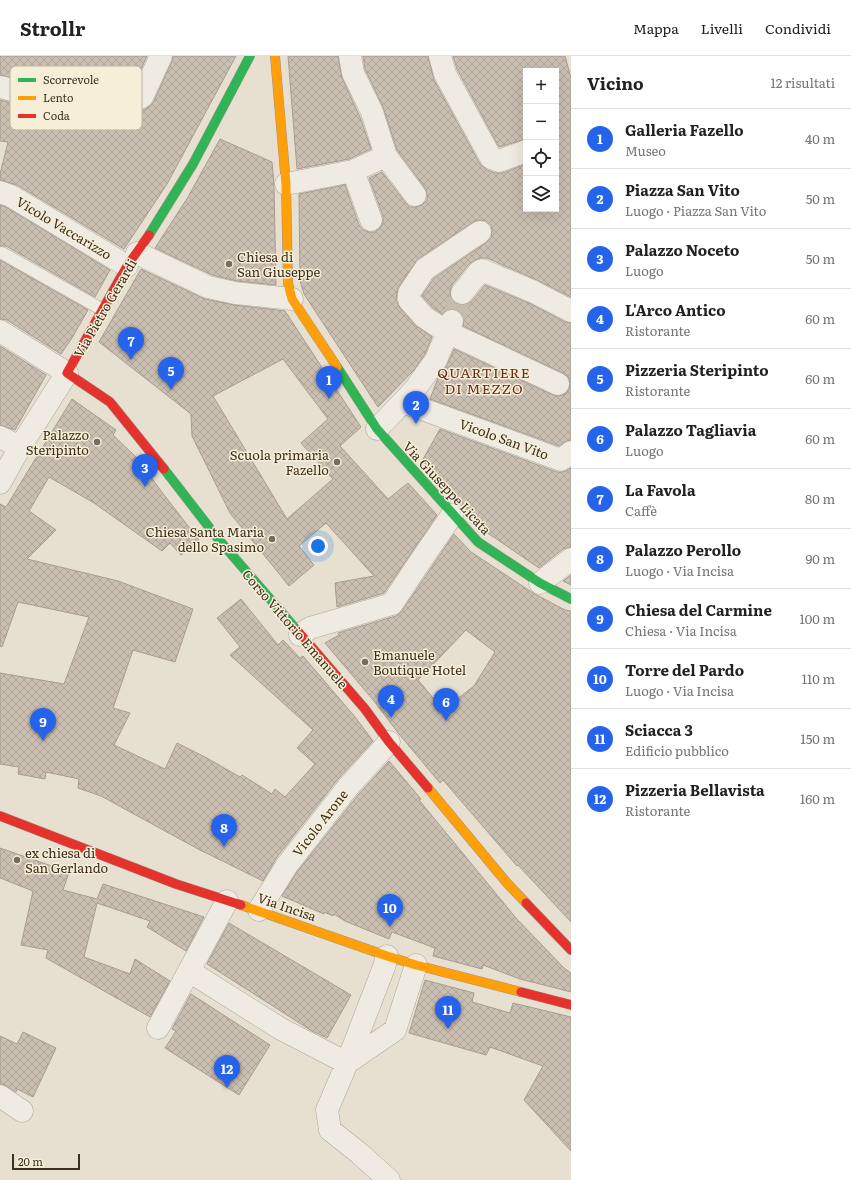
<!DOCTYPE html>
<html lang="it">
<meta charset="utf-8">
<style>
:root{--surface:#fff;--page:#f2f2f2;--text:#202124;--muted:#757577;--line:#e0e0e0;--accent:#2563eb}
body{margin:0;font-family:Literata,serif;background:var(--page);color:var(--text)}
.controls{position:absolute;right:12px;top:12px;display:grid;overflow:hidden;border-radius:0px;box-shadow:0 4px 16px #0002}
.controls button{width:36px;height:36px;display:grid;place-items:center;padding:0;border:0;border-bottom:1px solid var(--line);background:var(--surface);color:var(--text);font:20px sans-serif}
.scale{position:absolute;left:12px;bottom:10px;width:68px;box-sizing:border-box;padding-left:4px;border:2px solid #3d2e20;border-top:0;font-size:11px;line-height:14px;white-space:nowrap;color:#3d2e20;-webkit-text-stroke:3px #f7eed8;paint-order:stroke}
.you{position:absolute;left:318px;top:490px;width:14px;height:14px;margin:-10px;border:3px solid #fff;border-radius:50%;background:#1a73e8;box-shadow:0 0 0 6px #1a73e833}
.badge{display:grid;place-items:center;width:26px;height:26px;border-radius:50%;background:var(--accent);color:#fff;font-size:13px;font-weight:700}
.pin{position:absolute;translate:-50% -33px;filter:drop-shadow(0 1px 2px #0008)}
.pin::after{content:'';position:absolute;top:21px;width:14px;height:12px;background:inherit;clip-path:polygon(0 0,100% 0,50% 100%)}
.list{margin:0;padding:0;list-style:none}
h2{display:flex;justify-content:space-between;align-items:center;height:52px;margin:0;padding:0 16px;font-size:17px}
h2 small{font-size:13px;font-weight:400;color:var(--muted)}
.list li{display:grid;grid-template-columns:26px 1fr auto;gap:12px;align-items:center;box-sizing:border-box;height:60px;padding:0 16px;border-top:1px solid var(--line)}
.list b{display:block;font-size:15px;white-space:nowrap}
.list p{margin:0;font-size:13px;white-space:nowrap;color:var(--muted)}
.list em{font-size:13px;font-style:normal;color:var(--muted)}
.icon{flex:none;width:22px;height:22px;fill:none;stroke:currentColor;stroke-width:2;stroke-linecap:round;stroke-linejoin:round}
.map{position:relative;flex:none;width:571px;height:1124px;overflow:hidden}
header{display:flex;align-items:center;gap:24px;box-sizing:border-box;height:56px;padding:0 20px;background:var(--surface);border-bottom:1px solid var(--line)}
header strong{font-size:19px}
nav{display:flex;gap:22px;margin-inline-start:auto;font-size:14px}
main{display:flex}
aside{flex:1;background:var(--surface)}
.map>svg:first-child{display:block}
.building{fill:url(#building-cross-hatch);stroke:#a89c90;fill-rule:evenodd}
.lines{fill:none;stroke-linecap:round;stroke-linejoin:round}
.street-tunnel{stroke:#c5bcae;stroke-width:22;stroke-dasharray:22 11;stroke-linecap:butt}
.lane-casing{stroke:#ada599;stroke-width:13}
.street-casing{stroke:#ada599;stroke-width:23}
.fast-casing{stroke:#9c958a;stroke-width:10}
.slow-casing{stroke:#9c958a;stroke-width:10}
.jam-casing{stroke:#9c958a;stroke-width:10}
.lane{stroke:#efebe3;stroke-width:12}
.street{stroke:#efebe3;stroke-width:22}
.fast{stroke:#30b455;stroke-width:9}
.slow{stroke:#ff9f0a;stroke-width:9}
.jam{stroke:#e5322d;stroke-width:9}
.poi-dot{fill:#786c5e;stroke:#f7eed8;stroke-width:1.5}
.labels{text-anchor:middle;stroke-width:3;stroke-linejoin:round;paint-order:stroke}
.street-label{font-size:13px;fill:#3d2e20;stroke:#f7eed8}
.poi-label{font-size:13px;fill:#3d2e20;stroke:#f7eed8;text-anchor:start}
.neighbourhood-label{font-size:14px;letter-spacing:1px;fill:#6b2e1e;stroke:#f7eed8}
.key{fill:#f7eed8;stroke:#bfb4a1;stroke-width:1}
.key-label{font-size:11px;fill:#3d2e20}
</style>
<header>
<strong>Strollr</strong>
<nav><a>Mappa</a><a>Livelli</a><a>Condividi</a></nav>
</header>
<main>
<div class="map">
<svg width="571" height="1124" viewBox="0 0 571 1124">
<defs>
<pattern id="building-cross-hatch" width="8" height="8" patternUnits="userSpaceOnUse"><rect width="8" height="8" fill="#cbbfb2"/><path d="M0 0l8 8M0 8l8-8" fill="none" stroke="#afa499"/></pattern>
</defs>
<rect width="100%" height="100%" fill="#e7e0d1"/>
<path class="building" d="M 0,0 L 147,0 L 133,31 L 98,44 L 0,19 Z
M 173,0 L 236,0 L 167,128 L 124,193 L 17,129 L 0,124 L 0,118 L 8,86 L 0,85 L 0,44 L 96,69 L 103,69 L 146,53 L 153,47 L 172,5 Z
M 288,0 L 338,0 L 342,22 L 360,61 L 371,93 L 349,103 L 297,113 Z
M 363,0 L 428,0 L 434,24 L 480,108 L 487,114 L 495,117 L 503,117 L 526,108 L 526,153 L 556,153 L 556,15 L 526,15 L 526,83 L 499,91 L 457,13 L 453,0 L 565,0 L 571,22 L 571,241 L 539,225 L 487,202 L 481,202 L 475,204 L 469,208 L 452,229 L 450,235 L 451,242 L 454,247 L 460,249 L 466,249 L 472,245 L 485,229 L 529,247 L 565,266 L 571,267 L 571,384 L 564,386 L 559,390 L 430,343 L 438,322 L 447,309 L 454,293 L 553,339 L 559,340 L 565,338 L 569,333 L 570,327 L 568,321 L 563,317 L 463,270 L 464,263 L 462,258 L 457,254 L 450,253 L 445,255 L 442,258 L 432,251 L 422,240 L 434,222 L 487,186 L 491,182 L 492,175 L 491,169 L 486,165 L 480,164 L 473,166 L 418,203 L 399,230 L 397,237 L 396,244 L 400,252 L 415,269 L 432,281 L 425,298 L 414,314 L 378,351 L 304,238 L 300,225 L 299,138 L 345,129 L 359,169 L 363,174 L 369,176 L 375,176 L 380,172 L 383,166 L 383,160 L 369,122 L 382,116 L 405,146 L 410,151 L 416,151 L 422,149 L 427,144 L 427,137 L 425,132 L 397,94 L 383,51 L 365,13 Z
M 220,83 L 272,106 L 274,129 L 276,229 L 237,225 L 212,219 L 155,192 L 188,141 Z
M 0,149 L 6,151 L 110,214 L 95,241 L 6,190 L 0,190 Z
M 0,204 L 88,254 L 72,282 L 61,298 L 7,264 L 0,263 Z
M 141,213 L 205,243 L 234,249 L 285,255 L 361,371 L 340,390 L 388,443 L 408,427 L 437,459 L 384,537 L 337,551 L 335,527 L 374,520 L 326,467 L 299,490 L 314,509 L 289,530 L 230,457 L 192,380 L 191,358 L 99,286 ZM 283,303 L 328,363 L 301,387 L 333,423 L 287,463 L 213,340 Z
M 0,290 L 46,319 L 15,374 L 0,369 Z
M 72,343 L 116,374 L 113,379 L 137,402 L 161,435 L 199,484 L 181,499 L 170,487 L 162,495 L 94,447 L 49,421 L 29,455 L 56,474 L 27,503 L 118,525 L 193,553 L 175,606 L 133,594 L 113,652 L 130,657 L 114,689 L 165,713 L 177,687 L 205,701 L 240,721 L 242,719 L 272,738 L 275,733 L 285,741 L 315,708 L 297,692 L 313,674 L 230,599 L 240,591 L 217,562 L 241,543 L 278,589 L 283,584 L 300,602 L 303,600 L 355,661 L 373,685 L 338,723 L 277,801 L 263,825 L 198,793 L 101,740 L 78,732 L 79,723 L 46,716 L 45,723 L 18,718 L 19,711 L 0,708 L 0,617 L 64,628 L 89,561 L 18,546 L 2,591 L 0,590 L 0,448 L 6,451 Z
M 440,373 L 557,416 L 563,416 L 571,412 L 571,491 L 563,493 L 539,512 L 486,476 L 422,405 Z
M 454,478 L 471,496 L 533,537 L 565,554 L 571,555 L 571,866 L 518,809 L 517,810 L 443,724 L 440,727 L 399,678 L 374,645 L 325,587 L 339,579 L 338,577 L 396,560 L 402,555 ZM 466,574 L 495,596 L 474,630 L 443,654 L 418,624 Z
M 571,519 L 571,529 L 563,525 Z
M 389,705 L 421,743 L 419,744 L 516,862 L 564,912 L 571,917 L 571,936 L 520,923 L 483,909 L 482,913 L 433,900 L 435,892 L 392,876 L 389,883 L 345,865 L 334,858 L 333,860 L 324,856 L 324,858 L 282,840 L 297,816 L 358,739 Z
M 0,792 L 69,816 L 63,834 L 97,843 L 103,828 L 204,861 L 186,895 L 147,871 L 150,865 L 97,847 L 84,901 L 130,918 L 135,903 L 170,925 L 150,961 L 46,902 L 48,894 L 21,889 L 33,835 L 0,822 Z
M 229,867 L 351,939 L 327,982 L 312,975 L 207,908 Z
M 425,924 L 474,937 L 472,946 L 510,957 L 513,947 L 571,961 L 571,1095 L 524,1044 L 543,1010 L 490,991 L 486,999 L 409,977 Z
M 191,938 L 270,989 L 239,1039 L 165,992 L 176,975 L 172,973 Z
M 23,976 L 56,992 L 33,1041 L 17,1033 L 16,1036 L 7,1030 L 0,1028 L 0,980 L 17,988 Z"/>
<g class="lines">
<path class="street-tunnel" d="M 452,265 L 462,237"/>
<defs>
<path id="lane" d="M 2,197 L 103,254"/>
<path id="street" d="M 350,0 L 353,17 L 372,56 L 386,100 L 415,139
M 440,0 L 445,18 L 491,102 L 499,105 L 526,95
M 0,31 L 99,57 L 142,41 L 161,0
M 353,115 L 371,164
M 286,128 L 353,115 L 386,100
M 0,136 L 11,140 L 127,210
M 480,176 L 425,213 L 409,237 L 409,244 L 424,261 L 447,276 L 558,328
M 137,197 L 208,231 L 235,237 L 292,243
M 462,237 L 479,216 L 482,214 L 534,236 L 571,255
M 0,275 L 67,317 L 20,391 L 0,427
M 403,346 L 415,333 L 436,304 L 452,265
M 377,373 L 403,346 L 561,404 L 571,396
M 0,381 L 20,391
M 540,527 L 571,503
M 300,579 L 310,572 L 392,548 L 417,510 L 452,459
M 227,845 L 189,915 L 281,973 L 347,1007
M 259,854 L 287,809 L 348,731 L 389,686
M 387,900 L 384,911 L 347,1007 L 327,1054 L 330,1074 L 359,1097 L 389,1124
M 158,972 L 189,915
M 347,1007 L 395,974 L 416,909
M 0,1040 L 22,1055"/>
<path id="fast" d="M 149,179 L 193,108 L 250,0
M 337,311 L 377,373 L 478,486 L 540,527 L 571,543
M 164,413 L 219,484 L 296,573"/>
<path id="slow" d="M 275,0 L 286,128 L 288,227 L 292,243 L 337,311
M 428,732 L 507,827 L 526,847
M 241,849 L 387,900 L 416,909 L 521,936"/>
<path id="jam" d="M 149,179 L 127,210 L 67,317 L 110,346 L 164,413
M 296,573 L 365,653 L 389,686 L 428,732
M 0,760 L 176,828 L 241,849
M 526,847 L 571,894
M 521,936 L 571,949"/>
</defs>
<use href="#lane" class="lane-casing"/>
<use href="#street" class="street-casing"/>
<use href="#fast" class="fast-casing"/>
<use href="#slow" class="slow-casing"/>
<use href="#jam" class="jam-casing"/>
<use href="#lane" class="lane"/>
<use href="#street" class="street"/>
<use href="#fast" class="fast"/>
<use href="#slow" class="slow"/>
<use href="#jam" class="jam"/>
</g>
<g class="poi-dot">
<circle cx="229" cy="208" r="4"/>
<circle cx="97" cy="386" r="4"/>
<circle cx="337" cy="406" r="4"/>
<circle cx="272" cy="483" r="4"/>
<circle cx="365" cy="606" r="4"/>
<circle cx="17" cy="804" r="4"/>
</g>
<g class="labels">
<g class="street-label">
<text transform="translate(64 172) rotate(31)" y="5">Vicolo Vaccarizzo</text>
<text transform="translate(105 252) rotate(-60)" y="5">Via Pietro Gerardi</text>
<text transform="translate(504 383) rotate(20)" y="5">Vicolo San Vito</text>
<text transform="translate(447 432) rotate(47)" y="5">Via Giuseppe Licata</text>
<text transform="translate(295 573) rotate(49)" y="5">Corso Vittorio Emanuele</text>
<text transform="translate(320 767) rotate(-52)" y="5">Vicolo Arone</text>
<text transform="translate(287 851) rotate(19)" y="5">Via Incisa</text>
</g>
<g class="poi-label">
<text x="237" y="206">Chiesa di<tspan x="237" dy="15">San Giuseppe</tspan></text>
<text x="89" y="384" text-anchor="end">Palazzo<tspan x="89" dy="15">Steripinto</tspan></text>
<text x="329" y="404" text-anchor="end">Scuola primaria<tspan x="329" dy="15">Fazello</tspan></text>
<text x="264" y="481" text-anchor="end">Chiesa Santa Maria<tspan x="264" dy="15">dello Spasimo</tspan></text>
<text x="373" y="604">Emanuele<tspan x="373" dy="15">Boutique Hotel</tspan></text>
<text x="25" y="802">ex chiesa di<tspan x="25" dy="15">San Gerlando</tspan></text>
</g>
<g class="neighbourhood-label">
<text x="484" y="322">QUARTIERE<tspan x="484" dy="16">DI MEZZO</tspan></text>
</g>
</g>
<rect x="10" y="10" width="132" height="64" rx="6" class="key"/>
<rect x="18" y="22" width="18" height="4" fill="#30b455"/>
<rect x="18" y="40" width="18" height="4" fill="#ff9f0a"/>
<rect x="18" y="58" width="18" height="4" fill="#e5322d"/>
<g class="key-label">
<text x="43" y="28">Scorrevole</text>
<text x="43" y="46">Lento</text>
<text x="43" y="64">Coda</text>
</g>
</svg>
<div class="controls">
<button>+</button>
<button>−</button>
<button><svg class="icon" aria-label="locate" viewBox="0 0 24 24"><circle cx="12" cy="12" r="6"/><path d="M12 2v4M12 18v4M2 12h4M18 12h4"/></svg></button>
<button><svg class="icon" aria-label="layers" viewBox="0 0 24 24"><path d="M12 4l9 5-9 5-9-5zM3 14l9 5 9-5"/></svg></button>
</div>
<div class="scale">20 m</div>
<div class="you"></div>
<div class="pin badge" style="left:329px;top:343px">1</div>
<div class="pin badge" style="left:416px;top:368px">2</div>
<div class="pin badge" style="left:145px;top:431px">3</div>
<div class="pin badge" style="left:391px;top:662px">4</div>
<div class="pin badge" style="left:171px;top:334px">5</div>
<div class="pin badge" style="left:446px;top:665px">6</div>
<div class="pin badge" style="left:131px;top:304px">7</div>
<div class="pin badge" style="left:224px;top:791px">8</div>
<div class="pin badge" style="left:43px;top:685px">9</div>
<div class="pin badge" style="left:390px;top:871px">10</div>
<div class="pin badge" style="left:448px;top:973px">11</div>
<div class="pin badge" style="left:227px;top:1032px">12</div>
</div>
<aside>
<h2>Vicino<small>12 risultati</small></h2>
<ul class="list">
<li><span class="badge">1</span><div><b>Galleria Fazello</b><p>Museo</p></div><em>40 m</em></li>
<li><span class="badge">2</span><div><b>Piazza San Vito</b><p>Luogo · Piazza San Vito</p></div><em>50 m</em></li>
<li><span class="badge">3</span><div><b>Palazzo Noceto</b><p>Luogo</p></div><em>50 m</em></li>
<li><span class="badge">4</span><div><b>L'Arco Antico</b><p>Ristorante</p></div><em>60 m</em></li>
<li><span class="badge">5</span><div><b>Pizzeria Steripinto</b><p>Ristorante</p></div><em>60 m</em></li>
<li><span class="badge">6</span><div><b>Palazzo Tagliavia</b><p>Luogo</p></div><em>60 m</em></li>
<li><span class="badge">7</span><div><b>La Favola</b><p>Caffè</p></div><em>80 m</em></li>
<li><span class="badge">8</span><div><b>Palazzo Perollo</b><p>Luogo · Via Incisa</p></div><em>90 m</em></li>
<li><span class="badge">9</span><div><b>Chiesa del Carmine</b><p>Chiesa · Via Incisa</p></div><em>100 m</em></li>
<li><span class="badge">10</span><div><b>Torre del Pardo</b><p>Luogo · Via Incisa</p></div><em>110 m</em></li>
<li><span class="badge">11</span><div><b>Sciacca 3</b><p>Edificio pubblico</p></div><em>150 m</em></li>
<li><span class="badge">12</span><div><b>Pizzeria Bellavista</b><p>Ristorante</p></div><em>160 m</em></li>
</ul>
</aside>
</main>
